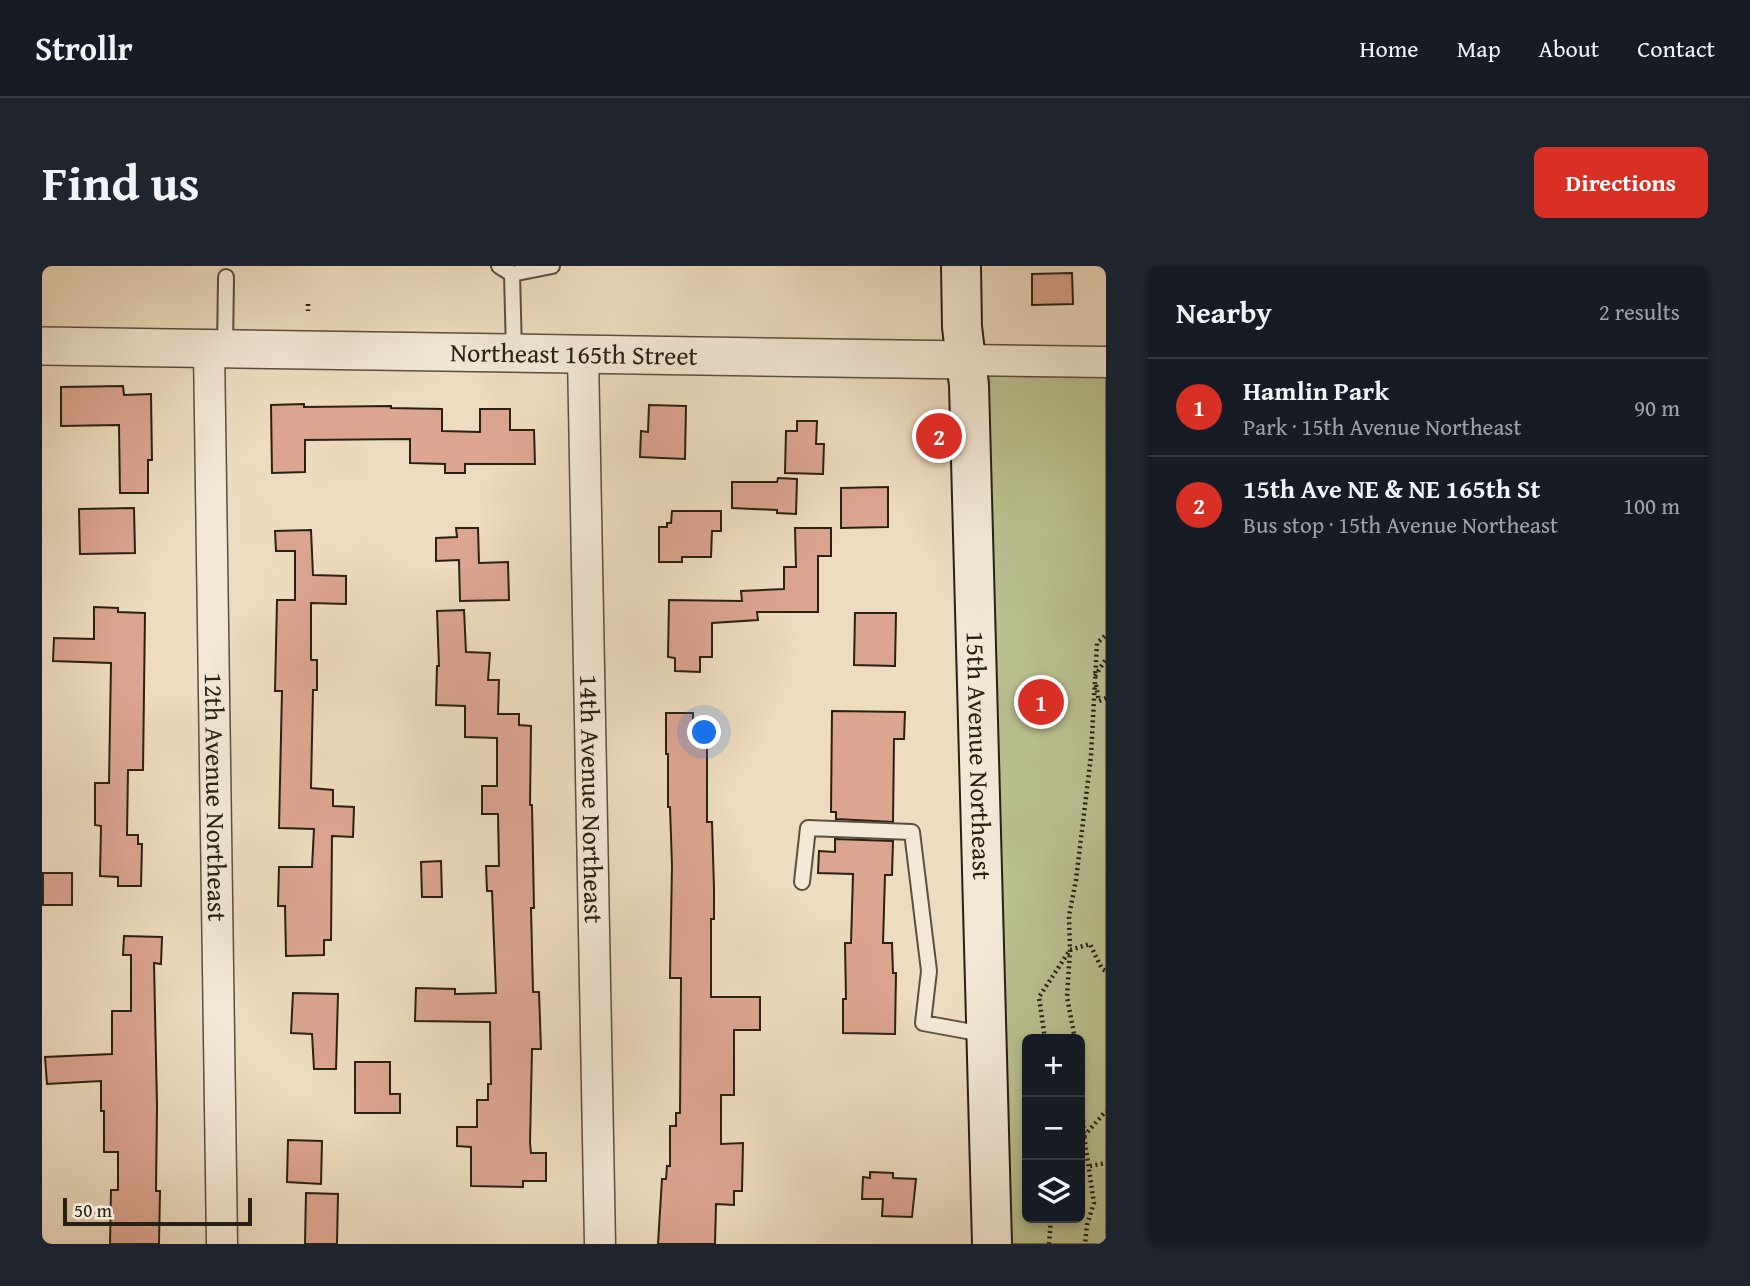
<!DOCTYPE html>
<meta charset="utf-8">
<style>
:root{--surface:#171b24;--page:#20242c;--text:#f1f3f6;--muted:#9ea1a6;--line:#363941;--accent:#d93025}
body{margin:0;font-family:"Gentium Book Plus",serif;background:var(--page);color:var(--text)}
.controls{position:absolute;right:21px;bottom:21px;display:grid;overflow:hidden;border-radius:10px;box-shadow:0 4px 10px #0003}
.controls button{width:63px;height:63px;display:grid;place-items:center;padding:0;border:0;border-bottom:2px solid var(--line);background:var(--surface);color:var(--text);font:35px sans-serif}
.scale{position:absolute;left:21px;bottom:18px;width:189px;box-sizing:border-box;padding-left:7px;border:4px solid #292014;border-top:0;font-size:19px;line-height:24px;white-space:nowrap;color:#292014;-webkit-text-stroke:5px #f3e8d5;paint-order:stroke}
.you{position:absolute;left:663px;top:467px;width:24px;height:24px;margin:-18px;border:5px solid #fff;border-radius:50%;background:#1a73e8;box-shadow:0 0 0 10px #1a73e833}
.badge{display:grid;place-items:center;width:46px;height:46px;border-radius:50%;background:var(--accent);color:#fff;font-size:23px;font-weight:700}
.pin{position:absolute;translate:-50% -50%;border:4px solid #fff;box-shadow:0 2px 7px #0006}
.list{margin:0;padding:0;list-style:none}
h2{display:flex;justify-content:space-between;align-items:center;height:91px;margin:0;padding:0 28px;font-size:30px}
h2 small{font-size:23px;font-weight:400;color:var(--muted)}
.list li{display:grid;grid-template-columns:46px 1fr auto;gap:21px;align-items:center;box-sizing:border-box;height:98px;padding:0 28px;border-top:2px solid var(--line)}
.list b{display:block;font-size:26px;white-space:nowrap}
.list p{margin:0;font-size:23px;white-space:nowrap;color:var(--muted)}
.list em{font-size:23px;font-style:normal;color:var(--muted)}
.icon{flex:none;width:38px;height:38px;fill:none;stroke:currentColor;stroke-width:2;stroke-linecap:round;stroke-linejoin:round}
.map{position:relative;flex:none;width:1064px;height:978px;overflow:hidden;border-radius:10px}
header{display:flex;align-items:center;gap:42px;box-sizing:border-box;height:98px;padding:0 35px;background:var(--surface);border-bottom:2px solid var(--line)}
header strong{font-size:33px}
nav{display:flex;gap:38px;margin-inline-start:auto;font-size:24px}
.intro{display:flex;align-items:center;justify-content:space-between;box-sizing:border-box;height:168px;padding:0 42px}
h1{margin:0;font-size:49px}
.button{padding:18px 32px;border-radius:10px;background:var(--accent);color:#fff;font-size:24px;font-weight:700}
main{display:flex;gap:42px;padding:0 42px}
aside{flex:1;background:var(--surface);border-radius:10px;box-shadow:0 4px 10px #0003}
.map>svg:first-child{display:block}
.green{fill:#bac090;stroke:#727052;stroke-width:2;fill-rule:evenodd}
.building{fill:#dca590;stroke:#292014;stroke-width:2}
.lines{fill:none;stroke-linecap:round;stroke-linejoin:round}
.service-casing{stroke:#5a4f3f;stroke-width:18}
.minor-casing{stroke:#5a4f3f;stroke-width:33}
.tertiary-casing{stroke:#5a4f3f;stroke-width:40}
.secondary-casing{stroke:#292014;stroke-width:42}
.path{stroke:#292014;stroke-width:4.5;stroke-dasharray:2 3.5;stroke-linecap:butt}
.service{stroke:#f3e8d5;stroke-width:14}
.minor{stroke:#f3e8d5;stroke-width:30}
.tertiary{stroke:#f3e8d5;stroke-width:37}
.secondary{stroke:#f3e8d5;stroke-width:38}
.labels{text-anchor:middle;stroke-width:5;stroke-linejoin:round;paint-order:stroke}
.street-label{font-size:26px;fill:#292014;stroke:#f3e8d5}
</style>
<header>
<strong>Strollr</strong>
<nav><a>Home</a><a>Map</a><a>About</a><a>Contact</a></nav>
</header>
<div class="intro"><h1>Find us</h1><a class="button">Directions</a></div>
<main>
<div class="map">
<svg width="1064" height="978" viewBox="0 0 1064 978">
<rect width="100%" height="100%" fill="#eddcbf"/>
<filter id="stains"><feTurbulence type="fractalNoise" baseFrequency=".00286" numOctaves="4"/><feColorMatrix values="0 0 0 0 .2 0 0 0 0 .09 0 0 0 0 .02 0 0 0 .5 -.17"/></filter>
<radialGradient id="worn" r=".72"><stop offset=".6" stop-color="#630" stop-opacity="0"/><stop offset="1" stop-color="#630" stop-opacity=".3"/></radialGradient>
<path class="green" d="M 925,94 L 1064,98 L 1064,978 L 950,978 ZM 985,773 L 1038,773 L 1038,952 L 985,952 Z"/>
<path class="building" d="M 1030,7 L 1031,38 L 990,39 L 990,8 Z
M 81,120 L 82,129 L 109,128 L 110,194 L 106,194 L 106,227 L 78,227 L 77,159 L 19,160 L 19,121 Z
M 262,138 L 262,141 L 349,140 L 349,142 L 400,143 L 400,165 L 438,166 L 438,143 L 468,143 L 468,164 L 492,164 L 493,198 L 423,198 L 423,207 L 403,207 L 403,198 L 368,197 L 368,173 L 263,174 L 263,206 L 230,207 L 229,139 Z
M 607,139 L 644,140 L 643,193 L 598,191 L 599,165 L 606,166 Z
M 755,155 L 775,155 L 774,178 L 782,178 L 781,208 L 743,207 L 744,165 L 755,165 Z
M 736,212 L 755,213 L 754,248 L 735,247 L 735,244 L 690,242 L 690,216 L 735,216 Z
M 846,221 L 846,261 L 799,262 L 799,222 Z
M 92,242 L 93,287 L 38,288 L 37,243 Z
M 630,245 L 679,245 L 679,265 L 670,265 L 669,291 L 640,291 L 640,296 L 617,296 L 617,261 L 625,261 L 625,257 L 629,257 Z
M 414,262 L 436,262 L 437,297 L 466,296 L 467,334 L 418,335 L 417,294 L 394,295 L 394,272 L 415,271 Z
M 753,262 L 789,262 L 789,290 L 776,290 L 776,346 L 715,346 L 716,354 L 670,357 L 670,391 L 658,391 L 658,406 L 633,405 L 633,392 L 626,391 L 627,334 L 700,335 L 699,325 L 742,323 L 742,301 L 754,301 Z
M 269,264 L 271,309 L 304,310 L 304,338 L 269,337 L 269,394 L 275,394 L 275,424 L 271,424 L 269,522 L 291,524 L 291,540 L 312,541 L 311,571 L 290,570 L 289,674 L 282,674 L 282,689 L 244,690 L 243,640 L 236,640 L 237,601 L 270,601 L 272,563 L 237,562 L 240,425 L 233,425 L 235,334 L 253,334 L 253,285 L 234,285 L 233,265 Z
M 52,341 L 76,342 L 76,346 L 103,347 L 101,504 L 86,504 L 85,569 L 96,569 L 96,578 L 100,578 L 99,620 L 76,620 L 76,611 L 58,610 L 59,560 L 53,559 L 53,517 L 67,517 L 69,397 L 11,395 L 12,372 L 52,373 Z
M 422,344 L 424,386 L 448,387 L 446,414 L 457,414 L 456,448 L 477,448 L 477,459 L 489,460 L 488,539 L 490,539 L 492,642 L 489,642 L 491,726 L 497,726 L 499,783 L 490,783 L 488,877 L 489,887 L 504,887 L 504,915 L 481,915 L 481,921 L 429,920 L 429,881 L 415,880 L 415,861 L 435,861 L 435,834 L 446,834 L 446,818 L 449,818 L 448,756 L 373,755 L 374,722 L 413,723 L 413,728 L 454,727 L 450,625 L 445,625 L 444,600 L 457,600 L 456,548 L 440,548 L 440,520 L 455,520 L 455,472 L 423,471 L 423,440 L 394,439 L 395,400 L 397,400 L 395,345 Z
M 813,347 L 854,347 L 853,400 L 812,399 Z
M 790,445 L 863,446 L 862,473 L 852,473 L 851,556 L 794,553 L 794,546 L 789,546 Z
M 624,447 L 651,447 L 651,456 L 665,456 L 665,556 L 670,556 L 672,623 L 672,653 L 669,653 L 669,731 L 718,731 L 718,764 L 692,764 L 692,829 L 679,829 L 679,878 L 701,877 L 700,925 L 692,925 L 692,939 L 674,938 L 673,978 L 616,978 L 620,913 L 624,913 L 625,900 L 628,900 L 628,860 L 634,860 L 634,847 L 638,847 L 639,712 L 628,712 L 630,600 L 628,541 L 626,541 L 626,488 L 624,488 Z
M 793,573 L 851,575 L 850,609 L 843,609 L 841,677 L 850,677 L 851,707 L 854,707 L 853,768 L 801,767 L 801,733 L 804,733 L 803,677 L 809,677 L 811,608 L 776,607 L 777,585 L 793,586 Z
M 399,595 L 400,631 L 380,631 L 379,596 Z
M 1,607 L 30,607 L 30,639 L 1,639 Z
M 82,670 L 120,671 L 119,698 L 112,697 L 115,840 L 114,925 L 118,925 L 117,978 L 68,978 L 69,924 L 76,924 L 76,886 L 62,886 L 62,845 L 59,845 L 59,815 L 5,818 L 3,791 L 70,788 L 70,745 L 89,745 L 89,689 L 81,689 Z
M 251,727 L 296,728 L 294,803 L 272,803 L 270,768 L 249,767 Z
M 313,796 L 348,796 L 348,828 L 358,828 L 358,847 L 313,847 Z
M 246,874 L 280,875 L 279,918 L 245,916 Z
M 828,906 L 851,907 L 851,912 L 874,913 L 870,951 L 840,950 L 841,933 L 820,933 L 821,911 L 828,912 Z
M 264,927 L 296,928 L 295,978 L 263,978 Z"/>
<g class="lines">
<defs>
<path id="service" d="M 457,0 L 470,8 L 510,0
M 470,8 L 472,86
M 183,84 L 184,11
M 760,616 L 766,562 L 870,566 L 887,705 L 881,757 L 941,768"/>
<g id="minor">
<path id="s1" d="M 167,83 L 180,978"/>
<path id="s2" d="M 541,89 L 558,978"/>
<path d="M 925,94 L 1064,96"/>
</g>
<g id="tertiary">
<path id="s3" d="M 0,80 L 925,94"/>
</g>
<g id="secondary">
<path id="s4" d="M 919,0 L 920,61 L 927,119 L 950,978"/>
</g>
</defs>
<use href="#service" class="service-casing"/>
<use href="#minor" class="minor-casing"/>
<use href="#tertiary" class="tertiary-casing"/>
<use href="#secondary" class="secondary-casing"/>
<path class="path" d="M 266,38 L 266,45
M 1053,410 L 1064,393
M 1054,419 L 1057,435 L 1064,432
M 1003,773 L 997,731 L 1028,684 L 1048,678 L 1060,703 L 1064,705
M 1033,773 L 1025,731 L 1028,684 L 1027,650 L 1034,614 L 1049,490 L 1055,377 L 1064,369
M 1038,805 L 1042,870 L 1052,937 L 1045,959 L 1043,978
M 1042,870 L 1064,845
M 1048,900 L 1064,897
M 1007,978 L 1009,952
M 1061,978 L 1064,975"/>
<use href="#service" class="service"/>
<use href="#minor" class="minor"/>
<use href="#tertiary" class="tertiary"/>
<use href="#secondary" class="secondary"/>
</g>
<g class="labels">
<g class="street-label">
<text dy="9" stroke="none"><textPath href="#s3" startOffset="532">Northeast 165th Street</textPath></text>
<text dy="9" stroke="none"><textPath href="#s4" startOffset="490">15th Avenue Northeast</textPath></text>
<text dy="9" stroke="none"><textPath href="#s1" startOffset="448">12th Avenue Northeast</textPath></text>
<text dy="9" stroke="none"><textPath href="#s2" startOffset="444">14th Avenue Northeast</textPath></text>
</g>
</g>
<rect width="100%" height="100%" filter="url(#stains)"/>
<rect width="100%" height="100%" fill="url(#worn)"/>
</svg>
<div class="controls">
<button>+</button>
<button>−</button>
<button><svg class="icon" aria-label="layers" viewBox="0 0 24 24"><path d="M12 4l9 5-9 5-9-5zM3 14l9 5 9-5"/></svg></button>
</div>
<div class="scale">50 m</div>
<div class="you"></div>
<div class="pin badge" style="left:999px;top:436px">1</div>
<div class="pin badge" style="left:897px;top:170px">2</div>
</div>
<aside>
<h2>Nearby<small>2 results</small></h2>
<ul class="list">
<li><span class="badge">1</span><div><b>Hamlin Park</b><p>Park · 15th Avenue Northeast</p></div><em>90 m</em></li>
<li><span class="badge">2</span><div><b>15th Ave NE &amp; NE 165th St</b><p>Bus stop · 15th Avenue Northeast</p></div><em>100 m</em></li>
</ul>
</aside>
</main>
